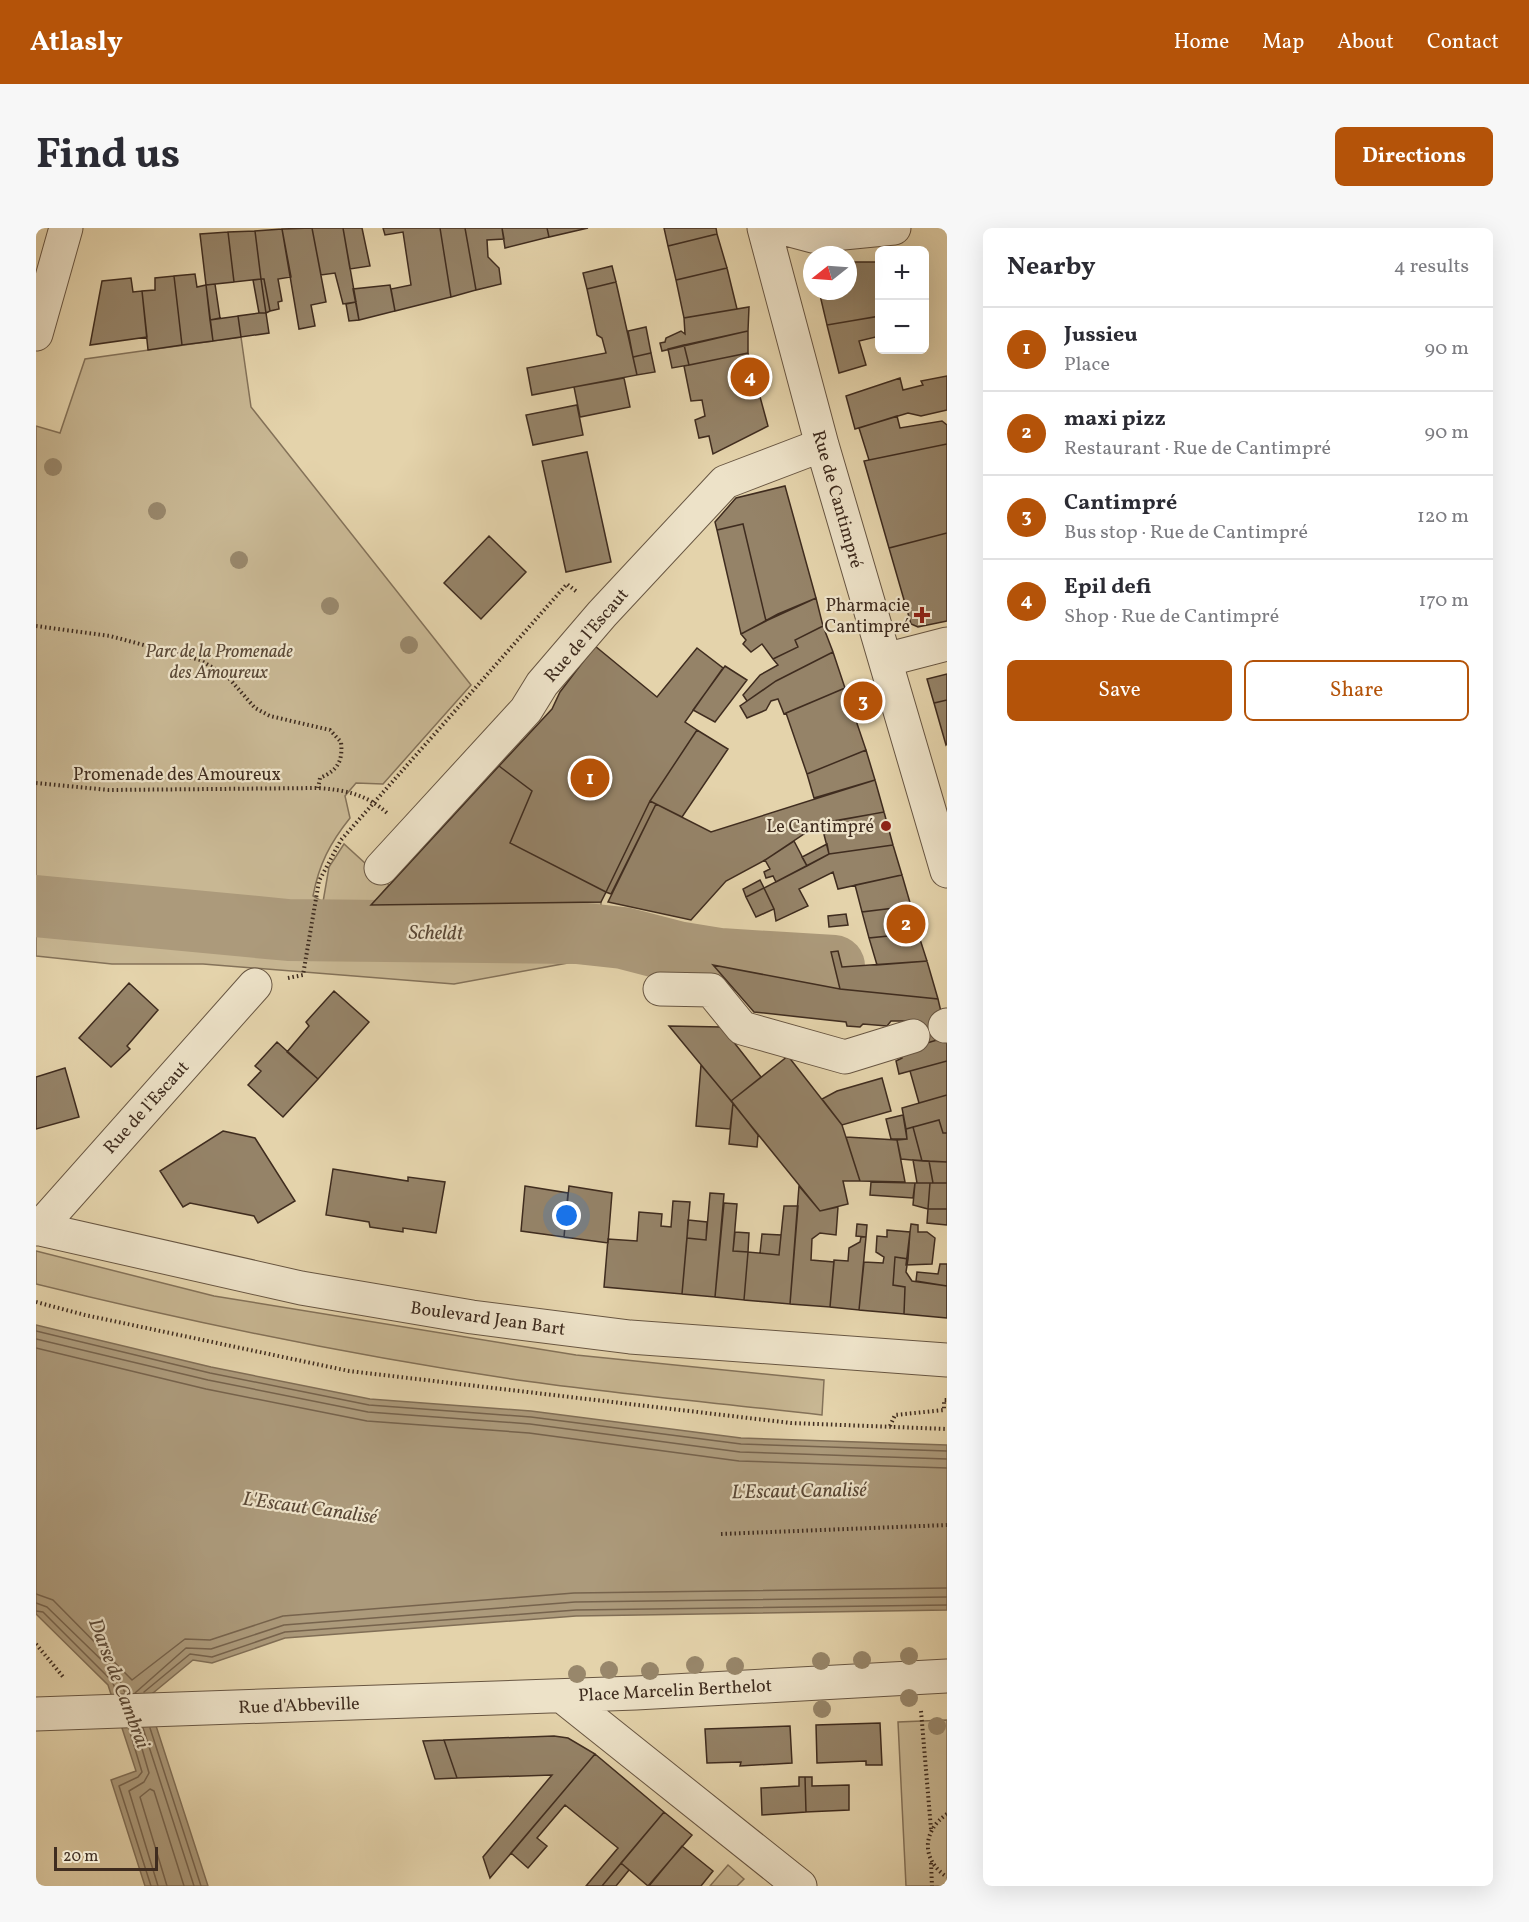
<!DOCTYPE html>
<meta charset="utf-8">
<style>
:root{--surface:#fff;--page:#f7f7f7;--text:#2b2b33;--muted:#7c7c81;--line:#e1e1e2;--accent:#b45309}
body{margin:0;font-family:Vollkorn,serif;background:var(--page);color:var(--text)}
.controls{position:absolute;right:18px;top:18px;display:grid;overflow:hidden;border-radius:9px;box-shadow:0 6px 24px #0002}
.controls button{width:54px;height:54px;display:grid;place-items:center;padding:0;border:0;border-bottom:2px solid var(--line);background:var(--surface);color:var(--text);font:30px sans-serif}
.compass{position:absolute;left:767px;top:18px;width:54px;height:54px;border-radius:50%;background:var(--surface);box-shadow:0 6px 24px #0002;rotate:253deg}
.scale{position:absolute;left:18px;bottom:15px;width:104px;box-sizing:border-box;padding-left:6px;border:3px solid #3f2c1f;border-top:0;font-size:16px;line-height:21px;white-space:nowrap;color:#3f2c1f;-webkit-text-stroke:4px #ede2c8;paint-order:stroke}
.you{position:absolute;left:531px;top:988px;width:21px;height:21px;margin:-15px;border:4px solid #fff;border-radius:50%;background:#1a73e8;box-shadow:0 0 0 9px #1a73e833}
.badge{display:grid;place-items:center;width:39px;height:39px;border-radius:50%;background:var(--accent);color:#fff;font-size:20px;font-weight:700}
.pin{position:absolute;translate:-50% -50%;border:3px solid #fff;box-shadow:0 2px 6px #0006}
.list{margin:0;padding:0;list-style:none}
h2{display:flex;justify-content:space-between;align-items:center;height:78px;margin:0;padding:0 24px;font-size:26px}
h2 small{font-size:20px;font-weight:400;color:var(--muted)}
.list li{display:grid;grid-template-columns:39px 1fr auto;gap:18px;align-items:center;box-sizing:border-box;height:84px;padding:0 24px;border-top:2px solid var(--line)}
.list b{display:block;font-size:22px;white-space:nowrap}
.list p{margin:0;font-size:20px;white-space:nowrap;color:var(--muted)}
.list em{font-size:20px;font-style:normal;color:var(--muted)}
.actions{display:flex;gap:12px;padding:18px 24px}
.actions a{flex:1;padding:14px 0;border:2px solid var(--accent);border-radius:9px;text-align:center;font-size:21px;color:var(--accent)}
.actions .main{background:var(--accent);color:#fff}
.map{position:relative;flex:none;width:911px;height:1658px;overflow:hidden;border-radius:9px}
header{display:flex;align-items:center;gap:36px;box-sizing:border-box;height:84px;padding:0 30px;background:var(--accent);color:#fff}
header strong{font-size:28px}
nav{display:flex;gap:33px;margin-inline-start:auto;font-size:21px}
.intro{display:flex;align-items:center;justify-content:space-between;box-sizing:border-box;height:144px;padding:0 36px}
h1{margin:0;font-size:42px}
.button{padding:15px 27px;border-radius:9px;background:var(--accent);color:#fff;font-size:21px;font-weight:700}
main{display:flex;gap:36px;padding:0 36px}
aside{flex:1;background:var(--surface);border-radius:9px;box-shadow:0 6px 24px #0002}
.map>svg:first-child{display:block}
.green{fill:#c8b793;stroke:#847259;stroke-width:1.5}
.water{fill:#ac9a7b;stroke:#806e56;stroke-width:1.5}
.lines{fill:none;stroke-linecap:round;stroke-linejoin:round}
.shore{stroke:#76634d;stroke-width:1.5}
.river{stroke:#ac9a7b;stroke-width:62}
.building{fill:#958368;stroke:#3f2c1f;stroke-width:1.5}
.minor-casing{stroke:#685642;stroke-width:35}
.path{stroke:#3f2c1f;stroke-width:4;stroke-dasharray:1.5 3;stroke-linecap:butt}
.minor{stroke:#ede2c8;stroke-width:33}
.tree{fill:#98876b}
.poi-dot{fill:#8f2418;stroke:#ede2c8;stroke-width:2}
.labels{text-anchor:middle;stroke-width:4.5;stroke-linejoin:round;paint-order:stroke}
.street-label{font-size:18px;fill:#3f2c1f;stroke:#ede2c8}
.poi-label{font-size:18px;fill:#3f2c1f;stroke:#ede2c8;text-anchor:end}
.park-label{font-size:18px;font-style:italic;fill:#5a4836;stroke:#ede2c8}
.water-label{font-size:20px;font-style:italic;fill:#5a4836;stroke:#ede2c8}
</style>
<header>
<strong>Atlasly</strong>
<nav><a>Home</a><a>Map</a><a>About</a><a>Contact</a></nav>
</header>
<div class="intro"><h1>Find us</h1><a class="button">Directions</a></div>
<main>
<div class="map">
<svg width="911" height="1658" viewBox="0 0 911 1658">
<rect width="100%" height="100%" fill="#e4d3ab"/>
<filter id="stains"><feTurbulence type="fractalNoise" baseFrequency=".00333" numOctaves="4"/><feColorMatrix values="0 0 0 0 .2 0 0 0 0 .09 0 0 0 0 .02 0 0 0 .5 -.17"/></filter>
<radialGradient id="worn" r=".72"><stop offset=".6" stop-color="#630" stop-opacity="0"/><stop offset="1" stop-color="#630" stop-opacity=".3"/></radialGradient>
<path class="green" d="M 205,109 L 215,179 L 435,457 L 347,556 L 320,555 L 309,568 L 314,590 C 294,615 283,636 277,668 L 287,674 L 293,639 L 308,616 L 353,657 L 336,677 L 565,674 L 564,729 L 418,756 L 167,736 L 76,736 L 0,728 L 0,198 L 24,205 L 49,131 Z
M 0,1023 L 178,1068 L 540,1127 L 788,1152 L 786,1187 C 683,1175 578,1166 475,1151 C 314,1127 158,1095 0,1056 Z
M 911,1492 L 911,1658 L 870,1658 L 862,1494 Z
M 692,1637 L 708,1651 L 701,1658 L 674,1658 Z"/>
<path class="water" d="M 0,1097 L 175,1139 L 334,1171 L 495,1183 L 705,1210 L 911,1217 L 911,1382 L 540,1388 L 249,1410 L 176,1435 L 157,1432 L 111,1470 L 172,1658 L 109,1658 L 75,1552 L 100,1543 L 72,1457 L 0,1386 Z"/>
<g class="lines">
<path class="shore" d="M 0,1103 L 174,1145 L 333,1177 L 495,1189 L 705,1216 L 911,1223
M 0,1111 L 172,1152 L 332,1184 L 494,1196 L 704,1224 L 911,1231
M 0,1120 L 170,1161 L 331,1193 L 493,1205 L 703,1233 L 911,1240
M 0,1366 L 17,1372 L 96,1452 L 149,1411 L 174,1412 L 247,1388 L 538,1365 L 911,1360
M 0,1375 L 11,1379 L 82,1448 L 89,1465
M 0,1383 L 7,1384 L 76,1453 L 81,1465
M 108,1464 L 154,1426 L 176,1429 L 249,1404 L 540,1382 L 911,1377
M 99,1465 L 150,1420 L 175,1421 L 248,1397 L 539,1374 L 911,1369
M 100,1500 L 113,1545 L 108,1554 L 93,1563 L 122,1658
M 107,1500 L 158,1658
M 114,1500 L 165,1658
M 93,1501 L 106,1544 L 102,1549 L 83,1558 L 115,1658
M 131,1658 L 104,1569 L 114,1561 L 118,1563 L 148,1658"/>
<path class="river" d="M 0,678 L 252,702 L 541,705 L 587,710 L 641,724 L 684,731 L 798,738"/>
</g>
<path class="building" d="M 276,0 L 307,0 L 320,74 L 307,76 L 299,45 L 285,47 Z
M 276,0 L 290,74 L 275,77 L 279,98 L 263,101 L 246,1 Z
M 307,0 L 326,0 L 334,38 L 314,41 Z
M 347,0 L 404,0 L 415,69 L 359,83 L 355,61 L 375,57 L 367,4 L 349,7 Z
M 404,0 L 429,0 L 440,62 L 415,69 Z
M 429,0 L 466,0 L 468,11 L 451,12 L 452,29 L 463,40 L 465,56 L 440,62 Z
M 466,0 L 511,0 L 513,9 L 469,20 Z
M 511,0 L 552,0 L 513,9 Z
M 628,0 L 680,0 L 681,6 L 632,18 Z
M 246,1 L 255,49 L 242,51 L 246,73 L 242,74 L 243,81 L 234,83 L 228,51 L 225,51 L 219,3 Z
M 219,3 L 225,51 L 198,54 L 192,4 Z
M 192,4 L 198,54 L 170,57 L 164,6 Z
M 681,6 L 691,40 L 640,52 L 632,18 Z
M 812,34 L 844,34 L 844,88 L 791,97 L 783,63 L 812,63 Z
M 576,38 L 580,54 L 551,61 L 547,45 Z
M 691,40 L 701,81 L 648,90 L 640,52 Z
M 159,46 L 161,59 L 170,57 L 177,113 L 146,117 L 138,48 Z
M 138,48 L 146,117 L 112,122 L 106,63 L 119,62 L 119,50 Z
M 95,50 L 97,64 L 106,63 L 111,109 L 54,117 L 66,53 Z
M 225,51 L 230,85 L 223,85 L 217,52 Z
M 225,51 L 228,51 L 234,83 L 230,85 Z
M 580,54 L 601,147 L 496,167 L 491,140 L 570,125 L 566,110 L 561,107 L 551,61 Z
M 179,56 L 184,90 L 174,92 L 170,57 Z
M 354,57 L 359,83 L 323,92 L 317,61 Z
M 320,74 L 323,92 L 313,93 L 310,76 Z
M 713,79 L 712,103 L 626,123 L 624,115 L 629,114 L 630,110 L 645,103 L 649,106 L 648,90 Z
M 223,85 L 230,85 L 233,105 L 205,109 L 202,88 Z
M 202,88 L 205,109 L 177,113 L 174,92 Z
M 844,88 L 844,108 L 823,113 L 830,137 L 803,145 L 791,97 Z
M 610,99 L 615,125 L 597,129 L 592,103 Z
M 712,103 L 712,125 L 653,137 L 648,117 Z
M 648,117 L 653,137 L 636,140 L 632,121 Z
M 615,125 L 619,144 L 601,147 L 597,129 Z
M 712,125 L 732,198 L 677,226 L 673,208 L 663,210 L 659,192 L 669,188 L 666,172 L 655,173 L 648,138 Z
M 911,148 L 911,182 L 885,188 L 872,185 L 819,201 L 810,168 L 864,150 L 867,162 L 887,157 L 885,153 Z
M 588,150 L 594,179 L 544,189 L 538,159 Z
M 541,177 L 547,207 L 497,217 L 490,187 Z
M 861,188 L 864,200 L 906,193 L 911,197 L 911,216 L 833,232 L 823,200 Z
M 911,216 L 911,305 L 853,320 L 828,233 Z
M 551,224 L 575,334 L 530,344 L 506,233 Z
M 749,258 L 780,370 L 730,393 L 707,296 L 681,302 L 679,294 L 700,270 Z
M 707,296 L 730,393 L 705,406 L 681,302 Z
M 911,305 L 911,393 L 882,399 L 875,396 L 853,320 Z
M 453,308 L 490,344 L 445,391 L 408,355 Z
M 780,370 L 787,398 L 759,412 L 762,419 L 737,431 L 726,416 L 715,424 L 707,416 L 710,412 L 705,406 L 742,386 Z
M 787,398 L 797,424 L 740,453 L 711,473 L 707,467 L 724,447 L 742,437 L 737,431 L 762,419 L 759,412 Z
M 559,418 L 621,469 L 661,420 L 687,440 L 649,494 L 661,502 L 614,573 L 570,664 L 474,615 L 496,563 L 463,538 L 516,481 L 524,464 Z
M 797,424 L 809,460 L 748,486 L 742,471 L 735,473 L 730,482 L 711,490 L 704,478 L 740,453 Z
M 689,438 L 711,452 L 679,494 L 657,482 Z
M 911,446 L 911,472 L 898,475 L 891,451 Z
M 809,460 L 830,522 L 771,546 L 750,485 Z
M 911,472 L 911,516 L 910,517 L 898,475 Z
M 661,502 L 692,521 L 646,589 L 614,573 Z
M 830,522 L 839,552 L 778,570 L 771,546 Z
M 463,538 L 496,563 L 474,615 L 570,664 L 565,674 L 335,677 Z
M 839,552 L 848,584 L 783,596 L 729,632 L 690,653 L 655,692 L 572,674 L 620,576 L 675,604 Z
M 614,573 L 620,576 L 575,666 L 570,664 Z
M 848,584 L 857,617 L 793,626 L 785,595 Z
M 758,613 L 771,638 L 740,654 L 737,648 L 730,650 L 728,644 L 734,641 L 729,632 Z
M 791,616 L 793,626 L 771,638 L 766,629 Z
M 857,617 L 866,647 L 802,661 L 797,644 L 763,661 L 772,678 L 740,693 L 738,681 L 728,660 L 793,626 Z
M 866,647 L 875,678 L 826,684 L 819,657 Z
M 724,652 L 728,660 L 710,669 L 707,661 Z
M 728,660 L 738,681 L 720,689 L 710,669 Z
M 875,678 L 882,705 L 833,710 L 826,684 Z
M 810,686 L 812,697 L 793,699 L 792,688 Z
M 882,705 L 891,733 L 841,737 L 833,710 Z
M 802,723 L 806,739 L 891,733 L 902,771 L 804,761 L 795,724 Z
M 677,737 L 804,761 L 902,771 L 911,809 L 881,818 L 873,793 L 855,793 L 851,798 L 827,796 L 824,799 L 811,798 L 810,794 L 718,784 Z
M 93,755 L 122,782 L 91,818 L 94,821 L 75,839 L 43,810 Z
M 298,763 L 333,794 L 282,851 L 251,824 L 273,798 L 270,794 Z
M 633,798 L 686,799 L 725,849 L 695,873 Z
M 911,809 L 911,833 L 863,846 L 860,833 L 866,830 L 864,823 Z
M 241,814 L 282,851 L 247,889 L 212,857 L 225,843 L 219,838 Z
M 752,828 L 806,897 L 824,953 L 807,953 L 812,976 L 784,983 L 695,873 Z
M 911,833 L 911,867 L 883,875 L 874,843 Z
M 665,837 L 697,875 L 694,901 L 660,898 Z
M 29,840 L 43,889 L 0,901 L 0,849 Z
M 846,850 L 855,883 L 806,897 L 786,871 L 801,863 Z
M 911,867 L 911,905 L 907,905 L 903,892 L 870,901 L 866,880 Z
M 697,875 L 722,907 L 721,919 L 693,916 Z
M 867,887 L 871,911 L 855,911 L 850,891 Z
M 903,892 L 907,905 L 911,905 L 911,934 L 886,933 L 877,899 Z
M 877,899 L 886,933 L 865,931 L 861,912 L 871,911 L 870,901 Z
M 187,903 L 219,910 L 259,973 L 222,995 L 218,988 L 154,975 L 147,979 L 124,943 Z
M 810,909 L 861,912 L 869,954 L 824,953 Z
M 877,932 L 893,933 L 897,955 L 881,955 Z
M 893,933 L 911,934 L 911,955 L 897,955 Z
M 297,941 L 372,953 L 372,949 L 409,954 L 400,1005 L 367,1000 L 367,1004 L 334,999 L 333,994 L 290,987 Z
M 835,954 L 879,955 L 877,970 L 834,967 Z
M 879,955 L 894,955 L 892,981 L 877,977 Z
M 894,955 L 911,955 L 911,981 L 892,981 Z
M 489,958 L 532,965 L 528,1009 L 485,1003 Z
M 533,958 L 576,965 L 572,1015 L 528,1009 Z
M 763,958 L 784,983 L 802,979 L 800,1007 L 784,1005 L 776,1011 L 775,1032 L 798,1034 L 794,1079 L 754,1076 Z
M 674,965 L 688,966 L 679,1069 L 646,1066 L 651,1010 L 670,1012 Z
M 637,973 L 654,974 L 646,1066 L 568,1059 L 572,1011 L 601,1013 L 603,984 L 626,986 L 625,998 L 635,999 Z
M 688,975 L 701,976 L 697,1023 L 712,1024 L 708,1072 L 679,1069 Z
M 748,978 L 762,978 L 754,1076 L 708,1072 L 712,1024 L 743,1027 Z
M 892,981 L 911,981 L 911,997 L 891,995 Z
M 652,992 L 671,994 L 670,1012 L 651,1010 Z
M 821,996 L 831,997 L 830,1009 L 820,1008 Z
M 875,996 L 882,997 L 882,1004 L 891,1004 L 899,1010 L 896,1036 L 870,1037 Z
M 851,1002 L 874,1004 L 872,1031 L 859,1029 L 857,1057 L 869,1059 L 868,1086 L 823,1082 L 828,1034 L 847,1035 L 848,1029 L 840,1024 L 841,1008 L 851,1009 Z
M 699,1004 L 713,1005 L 712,1024 L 697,1023 Z
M 726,1006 L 745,1007 L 743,1027 L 724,1025 Z
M 825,1009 L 830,1009 L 823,1082 L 794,1079 L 798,1032 L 812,1033 L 813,1020 L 824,1014 Z
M 859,1029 L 872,1031 L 870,1044 L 876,1053 L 911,1058 L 911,1090 L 868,1086 L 869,1059 L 857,1057 Z
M 904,1036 L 911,1036 L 911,1058 L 880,1053 L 881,1044 L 902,1046 Z
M 844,1495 L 846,1537 L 830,1537 L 830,1533 L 781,1535 L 780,1497 Z
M 754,1498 L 756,1535 L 704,1538 L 705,1534 L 671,1535 L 669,1501 Z
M 518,1508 L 532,1510 L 559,1526 L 454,1650 L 447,1629 L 516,1547 L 421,1550 L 408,1512 Z
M 408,1512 L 421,1550 L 399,1551 L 387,1513 Z
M 559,1526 L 628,1584 L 566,1658 L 550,1658 L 582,1620 L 529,1577 L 501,1610 L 511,1618 L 492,1640 L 475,1625 Z
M 763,1549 L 769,1549 L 770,1584 L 726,1587 L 725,1560 L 763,1558 Z
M 769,1549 L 776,1549 L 776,1558 L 813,1557 L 813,1582 L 770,1584 Z
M 628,1584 L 656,1607 L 612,1658 L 585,1635 Z
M 646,1618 L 677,1643 L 665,1658 L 613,1658 Z
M 585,1635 L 593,1642 L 580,1658 L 566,1658 Z"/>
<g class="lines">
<defs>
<path id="minor" d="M 728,0 L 786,217 L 911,643
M 747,0 L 777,8 L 858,0
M 0,106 L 30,0
M 849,432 L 911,416
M 345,640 L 490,482 L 506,456 L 566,386 L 689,254 L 786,217
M 624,761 L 675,762 L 706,800 L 809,829 L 877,808
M 909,798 L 911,797
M 0,1000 L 265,1060 L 436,1089 L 594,1109 L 911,1132
M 2,1001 L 219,757
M 526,1468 L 764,1658
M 0,1486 L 600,1465 L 911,1448"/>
</defs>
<use href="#minor" class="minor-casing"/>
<path class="path" d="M 0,398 L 74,408 L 164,432 L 191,448 L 219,480 L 234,488 L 294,502 L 305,514 C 307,533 302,542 284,550 L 282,560
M 0,555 L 73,562 L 282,560 C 309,562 330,566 351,585
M 252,750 L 267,747 L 283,653 L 305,612 L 531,356 L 541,364
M 0,1074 L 49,1087 L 313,1143 L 755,1195 L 911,1201
M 854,1198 L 859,1187 L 908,1182 L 908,1172 L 911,1172
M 685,1306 L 911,1297
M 0,1416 L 28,1450
M 885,1483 L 895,1601
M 911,1586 C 886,1603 885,1632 911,1649
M 895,1635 L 896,1658"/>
<use href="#minor" class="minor"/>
</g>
<g class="tree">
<circle cx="17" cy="239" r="9"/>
<circle cx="121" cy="283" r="9"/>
<circle cx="203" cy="332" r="9"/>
<circle cx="294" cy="378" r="9"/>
<circle cx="373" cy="417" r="9"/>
<circle cx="873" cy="1428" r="9"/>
<circle cx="826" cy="1432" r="9"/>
<circle cx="785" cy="1433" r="9"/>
<circle cx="659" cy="1437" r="9"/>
<circle cx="699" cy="1438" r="9"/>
<circle cx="573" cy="1442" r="9"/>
<circle cx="614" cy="1443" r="9"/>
<circle cx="541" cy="1446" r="9"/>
<circle cx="873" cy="1470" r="9"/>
<circle cx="786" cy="1481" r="9"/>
<circle cx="901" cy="1498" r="9"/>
</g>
<g class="poi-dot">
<path d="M883 378h6v6h6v6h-6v6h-6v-6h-6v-6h6z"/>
<circle cx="850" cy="598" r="6"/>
</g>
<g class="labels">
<g class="street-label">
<text transform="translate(802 271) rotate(74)" y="6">Rue de Cantimpré</text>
<text transform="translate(550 407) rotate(-49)" y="6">Rue de l'Escaut</text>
<text x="141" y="552">Promenade des Amoureux</text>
<text transform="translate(110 879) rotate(-48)" y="6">Rue de l'Escaut</text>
<text transform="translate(452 1090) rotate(8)" y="6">Boulevard Jean Bart</text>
<text transform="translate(639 1462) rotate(-3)" y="6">Place Marcelin Berthelot</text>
<text transform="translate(263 1477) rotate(-2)" y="6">Rue d'Abbeville</text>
</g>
<g class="poi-label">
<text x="874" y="383">Pharmacie<tspan x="874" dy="21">Cantimpré</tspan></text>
<text x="838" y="604">Le Cantimpré</text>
</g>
<g class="park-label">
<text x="183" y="429">Parc de la Promenade<tspan x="183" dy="21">des Amoureux</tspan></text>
</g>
<g class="water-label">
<text transform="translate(400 704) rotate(1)" y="7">Scheldt</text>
<text transform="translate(763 1262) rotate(-1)" y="7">L'Escaut Canalisé</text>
<text transform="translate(274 1279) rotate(8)" y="7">L'Escaut Canalisé</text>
<text transform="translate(84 1455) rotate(69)" y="7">Darse de Cambrai</text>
</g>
</g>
<rect width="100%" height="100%" filter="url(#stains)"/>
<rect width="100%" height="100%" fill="url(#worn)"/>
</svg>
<div class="controls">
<button>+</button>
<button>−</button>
</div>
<svg class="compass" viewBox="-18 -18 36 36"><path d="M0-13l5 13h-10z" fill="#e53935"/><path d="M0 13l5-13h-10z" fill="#7c7c81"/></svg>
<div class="scale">20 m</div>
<div class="you"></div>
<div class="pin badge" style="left:554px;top:550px">1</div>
<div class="pin badge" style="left:870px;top:696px">2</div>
<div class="pin badge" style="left:827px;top:473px">3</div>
<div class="pin badge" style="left:714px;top:149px">4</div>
</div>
<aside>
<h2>Nearby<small>4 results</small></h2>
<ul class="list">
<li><span class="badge">1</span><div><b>Jussieu</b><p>Place</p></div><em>90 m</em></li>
<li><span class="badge">2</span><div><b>maxi pizz</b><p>Restaurant · Rue de Cantimpré</p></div><em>90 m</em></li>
<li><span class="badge">3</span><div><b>Cantimpré</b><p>Bus stop · Rue de Cantimpré</p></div><em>120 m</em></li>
<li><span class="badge">4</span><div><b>Epil defi</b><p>Shop · Rue de Cantimpré</p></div><em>170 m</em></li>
</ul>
<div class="actions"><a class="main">Save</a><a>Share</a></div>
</aside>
</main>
